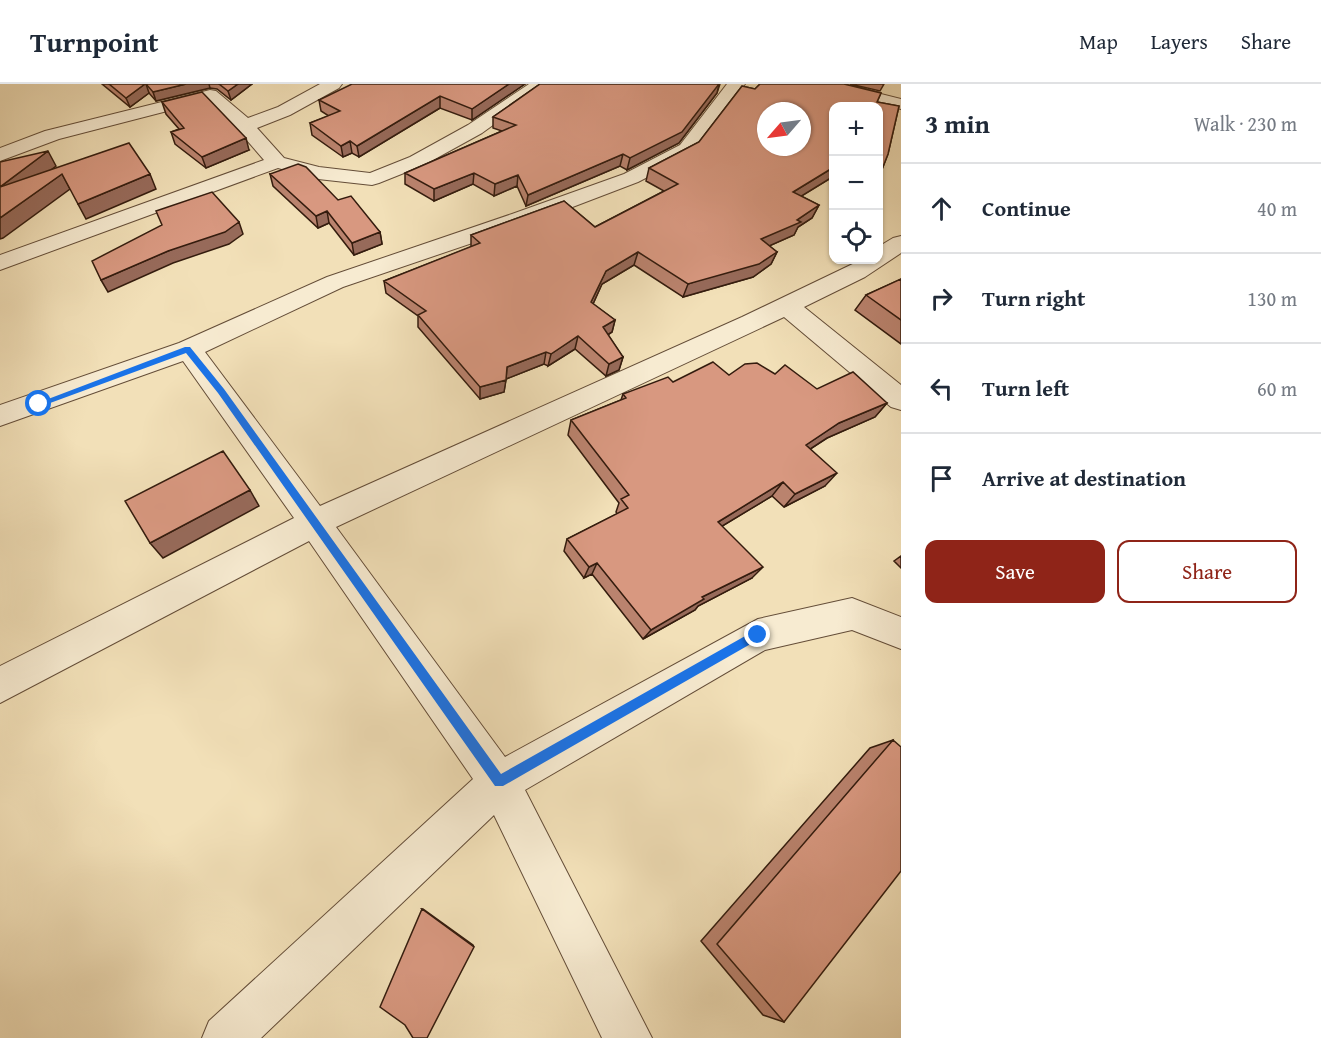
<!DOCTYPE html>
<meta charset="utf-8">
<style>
:root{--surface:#fff;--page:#f6f6f7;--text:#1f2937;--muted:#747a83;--line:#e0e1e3;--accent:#8f2418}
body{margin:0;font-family:"Gentium Book Plus",serif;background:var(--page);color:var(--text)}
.controls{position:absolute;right:18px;top:18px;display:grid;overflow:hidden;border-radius:12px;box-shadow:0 2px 4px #0004}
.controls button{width:54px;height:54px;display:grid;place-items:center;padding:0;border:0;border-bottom:2px solid var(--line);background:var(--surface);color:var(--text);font:30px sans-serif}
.compass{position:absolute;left:757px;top:18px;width:54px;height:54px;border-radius:50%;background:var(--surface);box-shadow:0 2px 4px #0004;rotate:242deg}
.stop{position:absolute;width:18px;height:18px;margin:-14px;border:4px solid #1a73e8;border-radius:50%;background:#fff}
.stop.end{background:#1a73e8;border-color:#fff;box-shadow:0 2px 6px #0008}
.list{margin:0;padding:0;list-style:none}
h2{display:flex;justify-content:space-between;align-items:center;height:78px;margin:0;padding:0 24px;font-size:26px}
h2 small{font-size:20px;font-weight:400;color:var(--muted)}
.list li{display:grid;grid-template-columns:39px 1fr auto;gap:18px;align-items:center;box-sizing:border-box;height:90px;padding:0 24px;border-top:2px solid var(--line)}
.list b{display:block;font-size:22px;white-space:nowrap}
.list em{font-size:20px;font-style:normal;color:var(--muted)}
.actions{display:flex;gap:12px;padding:18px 24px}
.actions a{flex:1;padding:14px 0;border:2px solid var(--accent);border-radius:12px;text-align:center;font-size:21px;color:var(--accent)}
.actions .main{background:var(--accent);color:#fff}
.icon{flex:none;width:33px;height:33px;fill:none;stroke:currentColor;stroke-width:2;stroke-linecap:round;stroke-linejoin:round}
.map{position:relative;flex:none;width:901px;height:954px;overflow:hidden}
header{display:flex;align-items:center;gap:36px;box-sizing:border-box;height:84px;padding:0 30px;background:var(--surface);border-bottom:2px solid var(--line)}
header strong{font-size:28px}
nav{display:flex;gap:33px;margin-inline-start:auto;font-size:21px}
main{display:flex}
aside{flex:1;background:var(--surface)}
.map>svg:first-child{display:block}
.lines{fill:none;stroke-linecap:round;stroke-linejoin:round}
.street-casing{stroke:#644d38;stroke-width:2}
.street{fill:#f7ebd1;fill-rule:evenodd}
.wall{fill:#ba836e;stroke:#341c0e;stroke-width:1.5;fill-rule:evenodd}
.shaded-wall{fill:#976a5a;stroke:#341c0e;stroke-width:1.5}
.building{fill:#d89880;stroke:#341c0e;stroke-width:1.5;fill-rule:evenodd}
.route{fill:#1a73e8}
</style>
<header>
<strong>Turnpoint</strong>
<nav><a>Map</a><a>Layers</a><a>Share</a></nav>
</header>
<main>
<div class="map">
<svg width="901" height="954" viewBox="0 0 901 954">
<rect width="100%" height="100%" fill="#f2e0b8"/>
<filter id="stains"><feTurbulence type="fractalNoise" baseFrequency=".00333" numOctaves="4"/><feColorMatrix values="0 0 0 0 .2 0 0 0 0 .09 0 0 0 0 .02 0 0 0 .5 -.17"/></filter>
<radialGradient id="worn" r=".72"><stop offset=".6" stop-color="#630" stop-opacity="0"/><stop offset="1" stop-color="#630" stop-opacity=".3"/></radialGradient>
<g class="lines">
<defs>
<path id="street" d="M 320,0 L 342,0 L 339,4 L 290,31 L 257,44 L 284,74 L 319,83 L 370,89 L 410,73 L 468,41 L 529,0 L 550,0 L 482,49 L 424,81 L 379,99 L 372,101 L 318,95 L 278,84 L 0,186 L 0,171 L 264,76 L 238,46 L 206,17 L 59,55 L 0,77 L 0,64 L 45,47 L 210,6 L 216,7 L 248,34 L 278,23 Z
M 727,0 L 745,0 L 694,69 L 638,98 L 528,140 L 343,203 L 205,268 L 320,422 L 742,233 L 861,176 L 878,176 L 878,163 L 893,154 L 901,152 L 901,169 L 865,193 L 804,223 L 901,301 L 901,326 L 891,323 L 784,233 L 336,443 L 505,673 L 758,535 L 852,514 L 901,533 L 901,565 L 852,546 L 765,566 L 525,706 L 652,954 L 602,954 L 494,731 L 261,954 L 202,954 L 209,937 L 473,695 L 309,457 L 0,619 L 0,582 L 294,434 L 183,277 L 0,342 L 0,321 L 179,259 L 327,193 L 512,130 L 624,90 L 680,61 Z
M 811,0 L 841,0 L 901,15 L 901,25 L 814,4 Z"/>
</defs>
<use href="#street" class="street-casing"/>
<use href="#street" class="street"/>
</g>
<path class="wall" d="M 102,0 L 252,0 L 231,16 L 217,5 L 210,4 L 156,17 L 149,9 L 130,23 Z
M 525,0 L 472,36 L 440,24 L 359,73 L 352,69 L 343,73 L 312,51 L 310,39 L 329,32 L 321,27 L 319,16 Z
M 540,0 L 720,0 L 717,9 L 679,59 L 627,86 L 620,82 L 526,122 L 517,102 L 494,112 L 473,100 L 434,117 L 405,100 L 405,89 L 502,47 L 493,44 L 493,33 Z
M 760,0 L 844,0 L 881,9 L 877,18 L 899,22 L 888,70 L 881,88 L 879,92 L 879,22 L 834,22 L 834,92 L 801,112 L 819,121 L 812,134 L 798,143 L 794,151 L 769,162 L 777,168 L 771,180 L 753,193 L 683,213 L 634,181 L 602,200 L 593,220 L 615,236 L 612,248 L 608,251 L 623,273 L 619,286 L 606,292 L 575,265 L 548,282 L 544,280 L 506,295 L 504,308 L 480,315 L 418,243 L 418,232 L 386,209 L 384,197 L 471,163 L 471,151 L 564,117 L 595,143 L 664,107 L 646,97 L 649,84 L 699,58 L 742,2 L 755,5 ZM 766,27 L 802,27 L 802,63 L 766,63 Z
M 850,0 L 884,0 L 880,7 Z
M 162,18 L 249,66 L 206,84 L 175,60 L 171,48 L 179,45 L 166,30 Z
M 270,90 L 338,116 L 380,148 L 382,160 L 354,171 L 329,139 L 318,144 L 273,102 Z
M 901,195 L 901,260 L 855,226 L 866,211 Z
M 775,290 L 817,305 L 887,319 L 875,333 L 827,354 L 810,365 L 825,402 L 784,423 L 772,412 L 722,442 L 752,494 L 698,522 L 695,526 L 643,555 L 592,490 L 584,494 L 564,467 L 567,455 L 617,430 L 616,428 L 619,419 L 568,351 L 571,336 L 621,316 L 623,310 L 673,298 L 729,291 Z
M 901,472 L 901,484 L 894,477 Z
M 893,656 L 784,938 L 763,931 L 701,857 L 870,664 Z"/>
<path class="shaded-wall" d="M 145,0 L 146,0 L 149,9 L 130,23 L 126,14 Z
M 186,0 L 209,0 L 210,4 L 156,17 L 153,8 Z
M 238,0 L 252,0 L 231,16 L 228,7 Z
M 509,0 L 525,0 L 472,36 L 472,25 Z
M 719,0 L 717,9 L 679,59 L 627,86 L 630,74 Z
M 440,12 L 440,24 L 359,73 L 357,62 Z
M 246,54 L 249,66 L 206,84 L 202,73 Z
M 350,57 L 352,69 L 343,73 L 341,62 Z
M 48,67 L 56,82 L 9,119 L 0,103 Z
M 623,70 L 620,82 L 526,122 L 528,111 Z
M 834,83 L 834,92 L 787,121 L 793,108 Z
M 474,89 L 473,100 L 434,117 L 434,105 Z
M 62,90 L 70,105 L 3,154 L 0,155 L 0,134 Z
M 150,90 L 156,105 L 86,135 L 78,120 Z
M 518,91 L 517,102 L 494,112 L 495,100 Z
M 819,121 L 812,134 L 798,143 L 794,151 L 755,168 L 761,155 L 797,136 Z
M 327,127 L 329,139 L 318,144 L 316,132 Z
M 239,138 L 243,150 L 229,160 L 173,179 L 108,208 L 101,196 L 168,167 Z
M 380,148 L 382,160 L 354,171 L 352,159 Z
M 638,168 L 634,181 L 602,200 L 588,231 L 591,218 L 606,187 Z
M 777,168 L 771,180 L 753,193 L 683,213 L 688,200 Z
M 615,236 L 612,248 L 599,256 L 603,243 Z
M 578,252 L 575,265 L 548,282 L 551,270 Z
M 546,268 L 544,280 L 506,295 L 507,283 Z
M 623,273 L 619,286 L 606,292 L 609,280 Z
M 506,296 L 504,308 L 480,315 L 480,303 Z
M 887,319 L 875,333 L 827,354 L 795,375 L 806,361 L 839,339 Z
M 837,389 L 825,402 L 784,423 L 795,410 Z
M 783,398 L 772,412 L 709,450 L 718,438 Z
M 250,406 L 259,422 L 163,474 L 150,459 Z
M 597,479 L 592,490 L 584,494 L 589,483 Z
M 763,483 L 752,494 L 698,522 L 695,526 L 643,555 L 651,546 L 702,513 Z
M 422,825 L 423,825 L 473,861 L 474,863 Z"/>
<path class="building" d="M 109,0 L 145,0 L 126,14 Z
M 146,0 L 186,0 L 153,8 Z
M 219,0 L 238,0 L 228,7 Z
M 352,0 L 509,0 L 472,25 L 440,12 L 357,62 L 350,57 L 341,62 L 310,39 L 340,27 L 319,16 Z
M 540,0 L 719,0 L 682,48 L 630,74 L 623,70 L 528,111 L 518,91 L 495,100 L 474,89 L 434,105 L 405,89 L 516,41 L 493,33 Z
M 760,0 L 844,0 L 881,9 L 877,18 L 899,22 L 888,70 L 881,88 L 879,87 L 879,22 L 834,22 L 834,83 L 793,108 L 819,121 L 797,136 L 801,138 L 761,155 L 777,168 L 759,180 L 688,200 L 638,168 L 606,187 L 591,218 L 615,236 L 603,243 L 623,273 L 609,280 L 578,252 L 551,270 L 546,268 L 507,283 L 506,296 L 480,303 L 418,231 L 426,227 L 384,197 L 480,159 L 471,151 L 564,117 L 595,143 L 678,100 L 649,84 L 699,58 L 742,2 L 755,5 ZM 766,27 L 802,27 L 802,63 L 766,63 Z
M 202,8 L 246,54 L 202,73 L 171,48 L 184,44 L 162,18 Z
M 129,59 L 150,90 L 78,120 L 62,90 L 0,134 L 0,103 Z
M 48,67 L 0,103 L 0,78 Z
M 298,80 L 306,83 L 338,116 L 351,112 L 380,148 L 352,159 L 327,127 L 316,132 L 270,90 Z
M 212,108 L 239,138 L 225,148 L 168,167 L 101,196 L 92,177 L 162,141 L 156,127 Z
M 901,195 L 901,236 L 866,211 Z
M 713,278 L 729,291 L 745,280 L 757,279 L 775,290 L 785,281 L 817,305 L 853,288 L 887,319 L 839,339 L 806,361 L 837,389 L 795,410 L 783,398 L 718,438 L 763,483 L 702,513 L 704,515 L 651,546 L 597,479 L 589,483 L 567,455 L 628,424 L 621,415 L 629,411 L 571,336 L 626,314 L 623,310 L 668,293 L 673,298 Z
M 223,367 L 250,406 L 150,459 L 125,417 Z
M 893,656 L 901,663 L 901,787 L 784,938 L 717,860 Z
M 422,825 L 474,863 L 427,954 L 413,954 L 405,941 L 380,923 Z"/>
<path class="route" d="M 185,263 L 190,263 L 224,305 L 501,690 L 754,547 L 761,547 L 761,554 L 503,702 L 495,702 L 218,309 L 186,269 L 42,322 L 35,320 Z"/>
<rect width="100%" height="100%" filter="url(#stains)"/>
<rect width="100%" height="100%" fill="url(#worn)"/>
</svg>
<div class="controls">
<button>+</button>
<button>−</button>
<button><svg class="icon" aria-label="locate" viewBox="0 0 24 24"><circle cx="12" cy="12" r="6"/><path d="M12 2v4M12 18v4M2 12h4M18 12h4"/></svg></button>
</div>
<svg class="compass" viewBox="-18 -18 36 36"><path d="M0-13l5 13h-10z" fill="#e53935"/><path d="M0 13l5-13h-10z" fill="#747a83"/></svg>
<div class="stop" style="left:39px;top:320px"></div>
<div class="stop end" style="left:758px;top:551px"></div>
</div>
<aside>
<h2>3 min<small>Walk · 230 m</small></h2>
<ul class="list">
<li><svg class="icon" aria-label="ahead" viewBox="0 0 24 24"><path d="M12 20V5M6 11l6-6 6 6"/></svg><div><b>Continue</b></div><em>40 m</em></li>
<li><svg class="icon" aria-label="right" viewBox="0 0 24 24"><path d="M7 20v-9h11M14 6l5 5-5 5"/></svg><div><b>Turn right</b></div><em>130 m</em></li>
<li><svg class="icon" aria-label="left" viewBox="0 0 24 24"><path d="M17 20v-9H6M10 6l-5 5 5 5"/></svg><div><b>Turn left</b></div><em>60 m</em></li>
<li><svg class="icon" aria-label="arrive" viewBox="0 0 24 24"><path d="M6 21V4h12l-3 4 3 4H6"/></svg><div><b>Arrive at destination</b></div></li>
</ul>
<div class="actions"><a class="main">Save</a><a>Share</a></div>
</aside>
</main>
